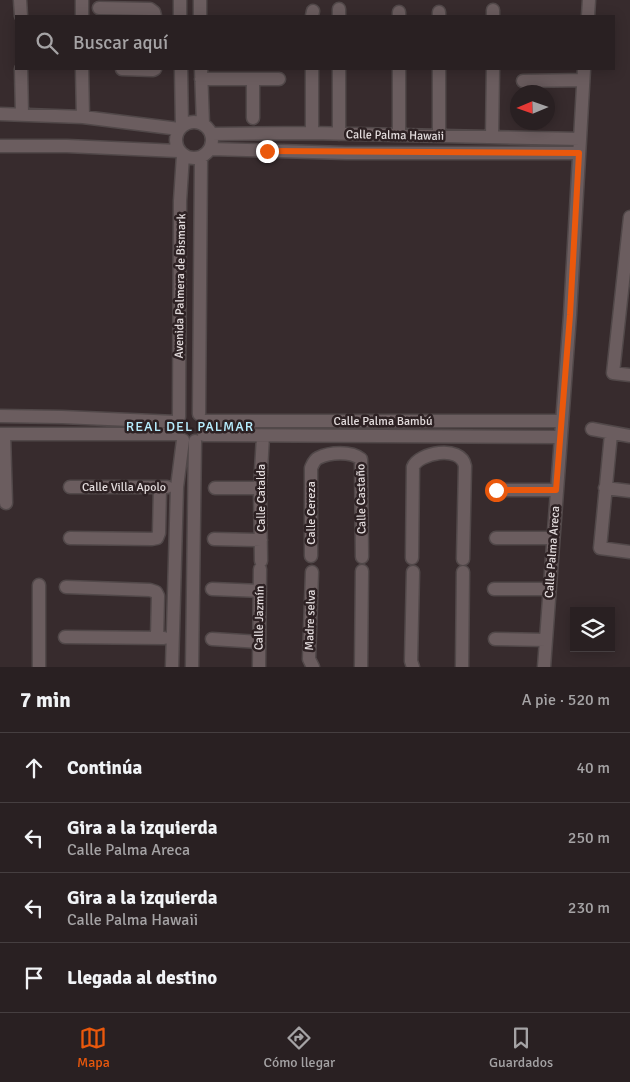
<!DOCTYPE html>
<html lang="es">
<meta charset="utf-8">
<style>
:root{--surface:#292022;--page:#31282a;--text:#f1f3f6;--muted:#a5a3a5;--line:#453e40;--accent:#ea580c}
body{margin:0;font-family:Signika,sans-serif;background:var(--page);color:var(--text)}
.controls{position:absolute;right:15px;bottom:15px;display:grid;overflow:hidden;border-radius:0px;box-shadow:0 2px 12px #0003}
.controls button{width:45px;height:45px;display:grid;place-items:center;padding:0;border:0;border-bottom:1px solid var(--line);background:var(--surface);color:var(--text);font:25px sans-serif}
.compass{position:absolute;left:510px;top:85px;width:45px;height:45px;border-radius:50%;background:var(--surface);box-shadow:0 2px 12px #0003;rotate:268deg}
.stop{position:absolute;width:15px;height:15px;margin:-11px;border:4px solid #ea580c;border-radius:50%;background:#fff}
.stop.end{background:#ea580c;border-color:#fff;box-shadow:0 1px 5px #0008}
.list{margin:0;padding:0;list-style:none}
h2{display:flex;justify-content:space-between;align-items:center;height:65px;margin:0;padding:0 20px;font-size:21px}
h2 small{font-size:16px;font-weight:400;color:var(--muted)}
.list li{display:grid;grid-template-columns:32px 1fr auto;gap:15px;align-items:center;box-sizing:border-box;height:70px;padding:0 20px;border-top:1px solid var(--line)}
.list b{display:block;font-size:19px;white-space:nowrap}
.list p{margin:0;font-size:16px;white-space:nowrap;color:var(--muted)}
.list em{font-size:16px;font-style:normal;color:var(--muted)}
.icon{flex:none;width:28px;height:28px;fill:none;stroke:currentColor;stroke-width:2;stroke-linecap:round;stroke-linejoin:round}
.map{position:relative;flex:none;width:630px;height:667px;overflow:hidden}
.search{position:absolute;background:var(--surface);box-shadow:0 2px 12px #0003;left:15px;right:15px;top:15px;height:55px;display:flex;align-items:center;gap:12px;box-sizing:border-box;padding:0 18px;border-radius:0px;color:var(--muted);font-size:19px}
.sheet{height:345px;background:var(--surface)}
nav{display:flex;justify-content:space-around;align-items:center;box-sizing:border-box;height:70px;border-top:1px solid var(--line);background:var(--surface);font-size:14px;color:var(--muted)}
nav a{display:grid;justify-items:center;gap:2px}
nav .on{color:var(--accent)}
.map>svg:first-child{display:block}
.lines{fill:none;stroke-linecap:round;stroke-linejoin:round}
.minor-casing{stroke:#514849;stroke-width:15}
.minor{stroke:#6b5d5f;stroke-width:12}
.route{stroke:#ea580c;stroke-width:6}
.labels{text-anchor:middle;stroke-width:5;stroke-linejoin:round;paint-order:stroke}
.street-label{font-size:12px;fill:#e3dcdd;stroke:#2d2123}
.neighbourhood-label{font-size:14px;letter-spacing:1px;fill:#b8eeff;stroke:#2d2123}
</style>
<div class="map">
<svg width="630" height="667" viewBox="0 0 630 667">
<rect width="100%" height="100%" fill="#372b2d"/>
<g class="lines">
<defs>
<path id="minor" d="M 20,0 L 21,16
M 82,0 L 82,16
M 180,0 L 180,16
M 200,0 L 200,16
M 99,8 L 150,9 L 154,12 L 155,16
M 399,12 L 399,16
M 312,16 L 313,11
M 339,16 L 339,9
M 439,16 L 439,12
M 493,16 L 493,10
M 588,16 L 589,0
M 21,69 L 22,114
M 82,69 L 83,117
M 122,69 L 153,70 L 155,69
M 181,69 L 182,126
M 201,69 L 203,124
M 339,69 L 339,134
M 399,69 L 399,135
M 201,79 L 279,79
M 253,79 L 253,118
M 523,81 L 583,80
M 0,114 L 83,117 L 179,129
M176 140a18 18 0 1 1 36 0a18 18 0 1 1-36 0Z
M 312,133 L 312,69
M 211,134 L 312,133 L 580,139
M 439,136 L 439,69
M 492,137 L 493,69
M 0,146 L 67,146 L 178,151
M 210,149 L 346,153 L 579,153
M 630,217 L 613,373 L 630,375
M 199,414 L 201,157
M 0,416 L 62,417 L 176,422
M 179,417 L 180,201 L 183,155
M 205,421 L 561,421
M 592,429 L 630,436
M 0,434 L 177,434
M 611,434 L 600,548 L 630,552
M 4,435 L 6,503
M 204,435 L 560,437
M 70,487 L 167,487
M 215,488 L 260,488
M 605,488 L 630,491
M 496,490 L 556,490
M 70,538 L 152,539 L 157,538 L 159,533 L 160,488
M 496,538 L 553,538
M 214,539 L 261,540
M 311,556 L 311,468 C 313,464 314,460 318,458 C 330,452 351,451 361,459 L 362,557
M 412,558 L 413,467 C 418,453 461,444 465,466 L 463,559
M 261,561 L 260,488 L 263,436
M 312,572 L 309,659 L 313,667
M 413,572 L 411,661 L 413,667
M 39,585 L 39,667
M 66,587 L 150,590 L 156,592 L 158,596 L 157,638
M 212,589 L 260,591
M 494,589 L 549,589
M 65,637 L 164,638
M 212,639 L 259,642
M 495,639 L 546,640
M 172,667 L 177,487 L 183,440
M 192,667 L 195,441
M 259,667 L 260,569
M 361,667 L 362,571
M 462,667 L 463,572
M 544,667 L 570,315 L 584,69"/>
</defs>
<use href="#minor" class="minor-casing"/>
<use href="#minor" class="minor"/>
</g>
<g class="lines">
<path class="route" d="M 267,151 L 579,153 L 570,315 L 556,490 L 496,490"/>
</g>
<g class="labels">
<g class="street-label">
<text transform="translate(395 135) rotate(1)" y="4">Calle Palma Hawaii</text>
<text transform="translate(180 286) rotate(-89)" y="4">Avenida Palmera de Bismark</text>
<text x="383" y="425">Calle Palma Bambú</text>
<text x="124" y="491">Calle Villa Apolo</text>
<text transform="translate(261 498) rotate(-90)" y="4">Calle Catalda</text>
<text transform="translate(361 499) rotate(-91)" y="4">Calle Castaño</text>
<text transform="translate(311 513) rotate(-90)" y="4">Calle Cereza</text>
<text transform="translate(552 552) rotate(-86)" y="4">Calle Palma Areca</text>
<text transform="translate(259 618) rotate(-89)" y="4">Calle Jazmín</text>
<text transform="translate(310 620) rotate(-88)" y="4">Madre selva</text>
</g>
<g class="neighbourhood-label">
<text x="190" y="431">REAL DEL PALMAR</text>
</g>
</g>
</svg>
<div class="controls">
<button><svg class="icon" aria-label="layers" viewBox="0 0 24 24"><path d="M12 4l9 5-9 5-9-5zM3 14l9 5 9-5"/></svg></button>
</div>
<svg class="compass" viewBox="-18 -18 36 36"><path d="M0-13l5 13h-10z" fill="#e53935"/><path d="M0 13l5-13h-10z" fill="#a5a3a5"/></svg>
<div class="stop" style="left:496px;top:490px"></div>
<div class="stop end" style="left:267px;top:151px"></div>
<div class="search"><svg class="icon" aria-label="search" viewBox="0 0 24 24"><circle cx="10" cy="10" r="6"/><path d="M15 15l6 6"/></svg>Buscar aquí</div>
</div>
<section class="sheet">
<h2>7 min<small>A pie · 520 m</small></h2>
<ul class="list">
<li><svg class="icon" aria-label="ahead" viewBox="0 0 24 24"><path d="M12 20V5M6 11l6-6 6 6"/></svg><div><b>Continúa</b></div><em>40 m</em></li>
<li><svg class="icon" aria-label="left" viewBox="0 0 24 24"><path d="M17 20v-9H6M10 6l-5 5 5 5"/></svg><div><b>Gira a la izquierda</b><p>Calle Palma Areca</p></div><em>250 m</em></li>
<li><svg class="icon" aria-label="left" viewBox="0 0 24 24"><path d="M17 20v-9H6M10 6l-5 5 5 5"/></svg><div><b>Gira a la izquierda</b><p>Calle Palma Hawaii</p></div><em>230 m</em></li>
<li><svg class="icon" aria-label="arrive" viewBox="0 0 24 24"><path d="M6 21V4h12l-3 4 3 4H6"/></svg><div><b>Llegada al destino</b></div></li>
</ul>
</section>
<nav>
<a class="on"><svg class="icon" aria-label="map" viewBox="0 0 24 24"><path d="M3 6l6-2 6 2 6-2v14l-6 2-6-2-6 2zM9 4v14M15 6v14"/></svg>Mapa</a>
<a><svg class="icon" aria-label="directions" viewBox="0 0 24 24"><path d="M12 3l9 9-9 9-9-9zM9 14v-3h6M13 9l2 2-2 2"/></svg>Cómo llegar</a>
<a><svg class="icon" aria-label="saved" viewBox="0 0 24 24"><path d="M7 4h10v16l-5-4-5 4z"/></svg>Guardados</a>
</nav>
